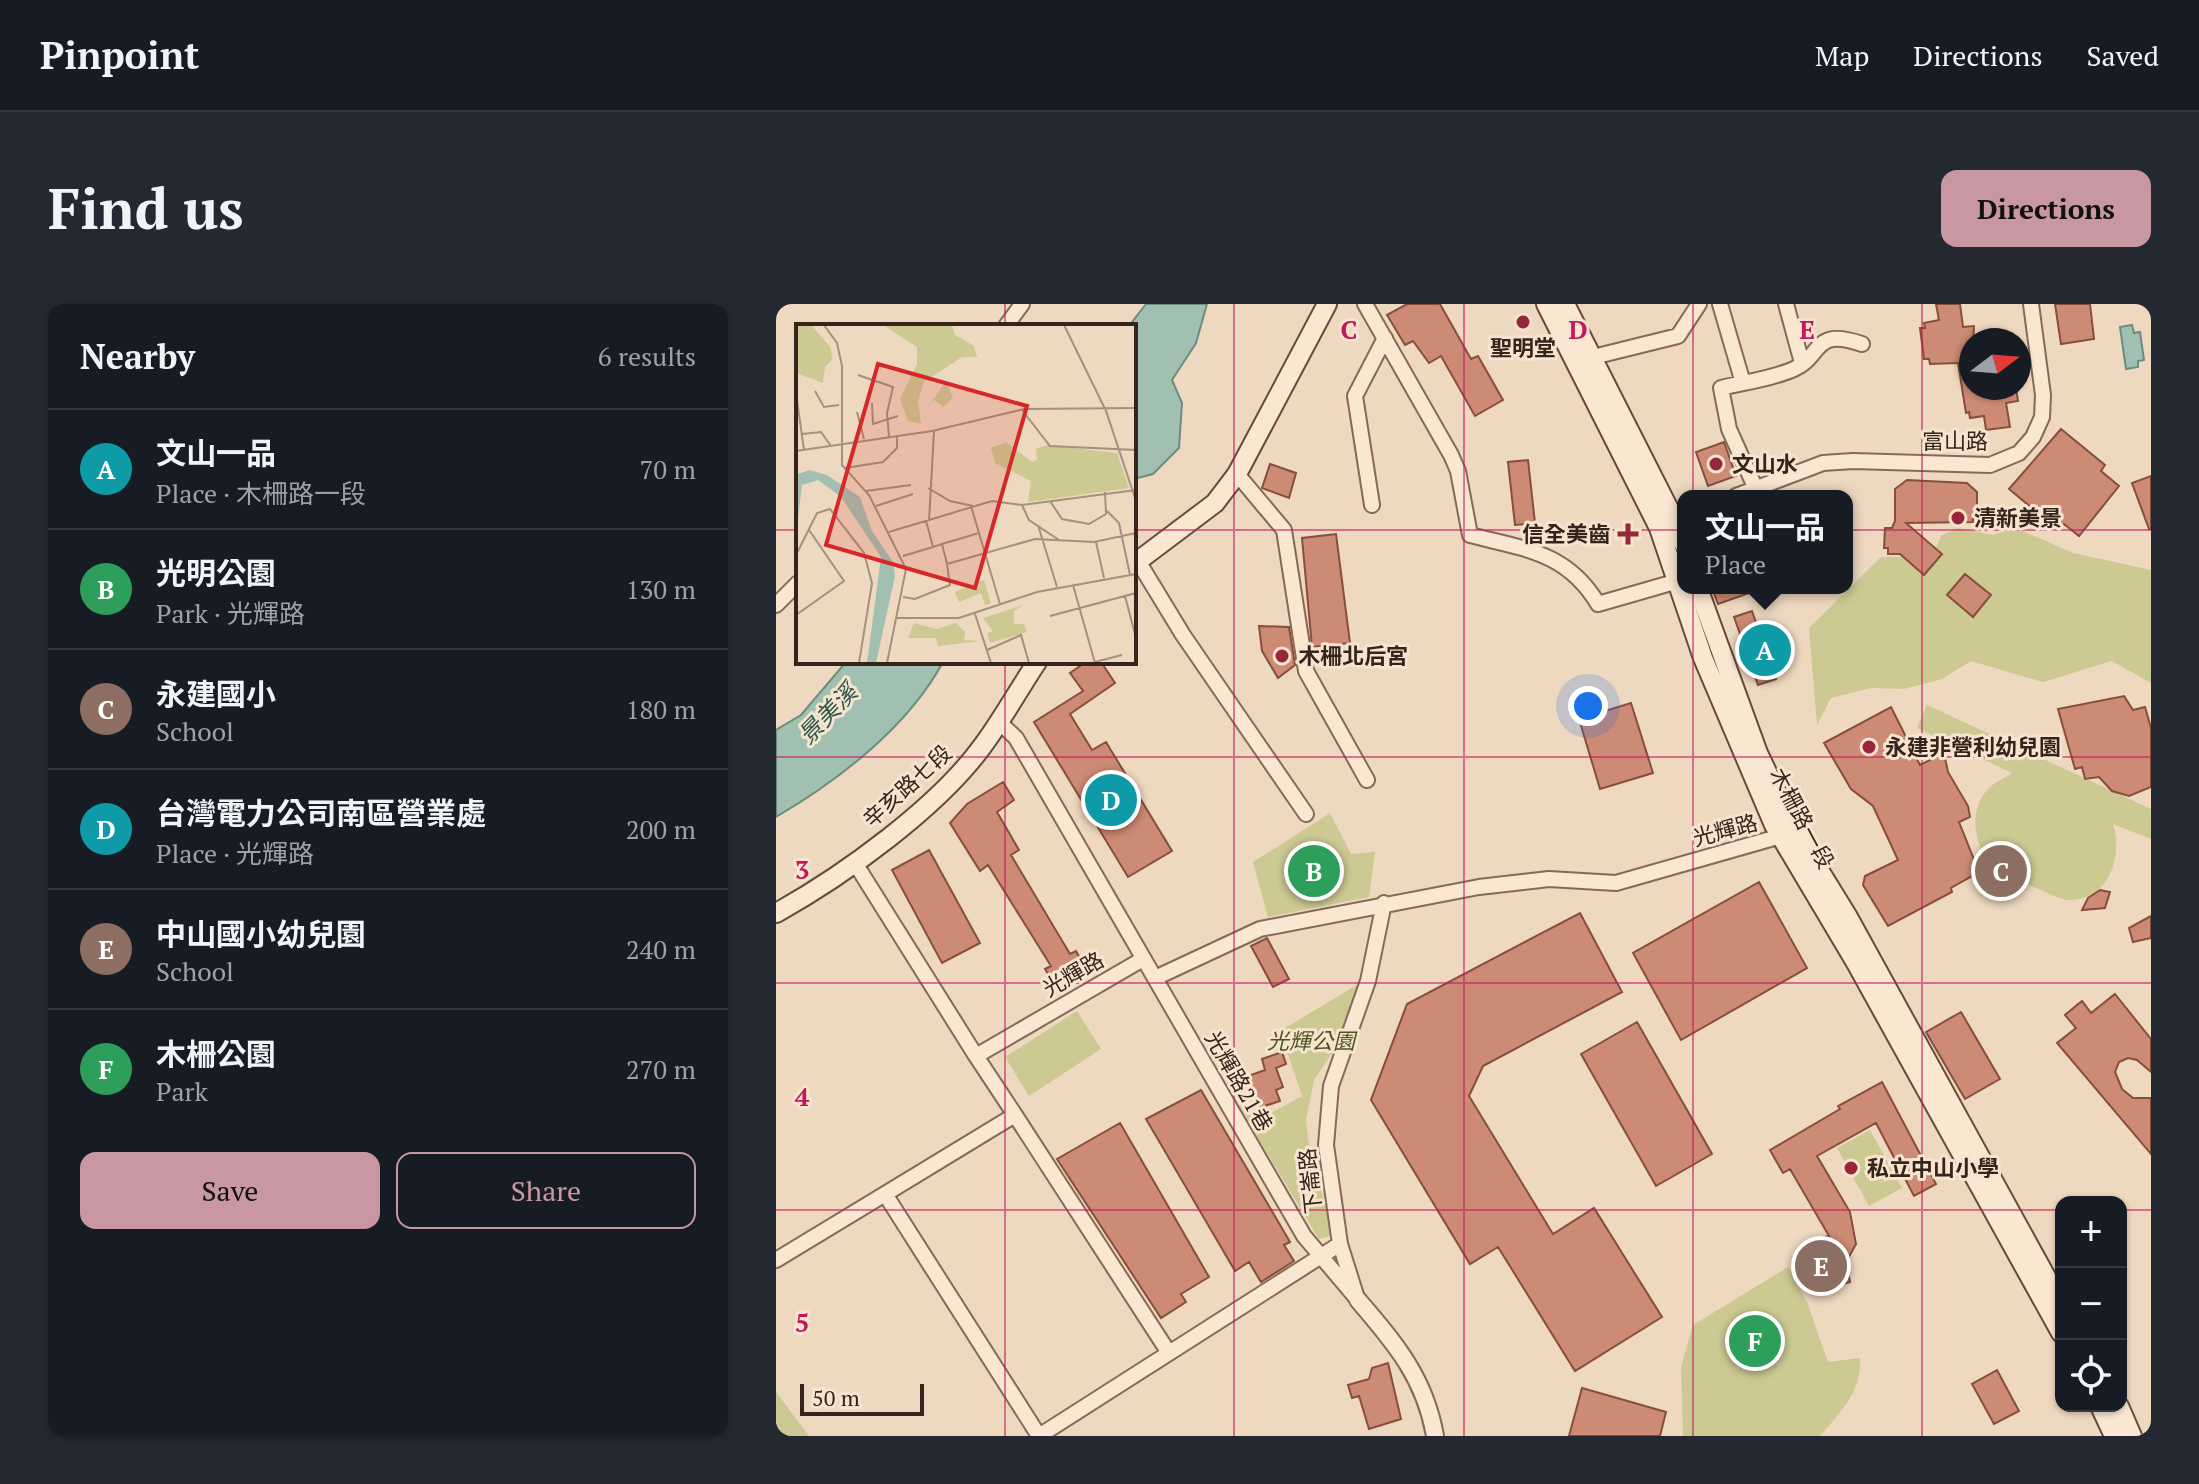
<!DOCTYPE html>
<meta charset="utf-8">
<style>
:root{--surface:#171b24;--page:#242831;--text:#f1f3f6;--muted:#9ea1a6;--line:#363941;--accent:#c897a1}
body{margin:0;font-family:"PT Serif","Noto Sans TC",serif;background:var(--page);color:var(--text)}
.controls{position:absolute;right:24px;bottom:24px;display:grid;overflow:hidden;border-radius:16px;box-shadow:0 2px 6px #0004}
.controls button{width:72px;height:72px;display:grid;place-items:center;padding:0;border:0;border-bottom:2px solid var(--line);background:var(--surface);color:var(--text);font:40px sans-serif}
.compass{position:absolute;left:1183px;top:24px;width:72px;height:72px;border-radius:50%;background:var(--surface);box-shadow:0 2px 6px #0004;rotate:74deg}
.scale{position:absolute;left:24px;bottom:20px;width:124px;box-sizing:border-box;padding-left:8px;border:4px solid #36241c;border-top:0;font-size:22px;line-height:28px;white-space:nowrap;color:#36241c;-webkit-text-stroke:6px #f6e4ce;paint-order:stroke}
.you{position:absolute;left:812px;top:402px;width:28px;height:28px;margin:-20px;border:6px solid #fff;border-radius:50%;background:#1a73e8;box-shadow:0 0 0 12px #1a73e833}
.badge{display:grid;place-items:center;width:52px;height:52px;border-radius:50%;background:var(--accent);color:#fff;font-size:26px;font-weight:700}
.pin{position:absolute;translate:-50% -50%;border:4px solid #fff;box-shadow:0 2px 8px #0006}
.popup{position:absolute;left:901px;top:186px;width:176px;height:104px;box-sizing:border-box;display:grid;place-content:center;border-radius:16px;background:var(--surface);filter:drop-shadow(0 2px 6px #0005);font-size:26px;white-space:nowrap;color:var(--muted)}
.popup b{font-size:30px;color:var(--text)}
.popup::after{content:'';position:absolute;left:50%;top:100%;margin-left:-16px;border:16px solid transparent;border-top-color:var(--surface)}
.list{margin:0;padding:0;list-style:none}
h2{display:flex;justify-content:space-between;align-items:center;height:104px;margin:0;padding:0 32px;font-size:34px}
h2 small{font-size:26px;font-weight:400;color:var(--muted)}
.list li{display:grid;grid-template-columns:52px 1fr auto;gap:24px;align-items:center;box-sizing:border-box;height:120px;padding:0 32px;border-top:2px solid var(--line)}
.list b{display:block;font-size:30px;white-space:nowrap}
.list p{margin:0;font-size:26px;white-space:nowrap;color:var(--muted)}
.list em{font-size:26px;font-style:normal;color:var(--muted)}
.actions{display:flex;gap:16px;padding:24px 32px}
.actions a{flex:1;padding:18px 0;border:2px solid var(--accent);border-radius:16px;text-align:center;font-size:28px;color:var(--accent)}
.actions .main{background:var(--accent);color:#111}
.icon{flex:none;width:44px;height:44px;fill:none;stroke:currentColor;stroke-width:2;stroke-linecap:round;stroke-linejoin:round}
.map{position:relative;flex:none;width:1375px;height:1132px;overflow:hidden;border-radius:16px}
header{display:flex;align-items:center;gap:48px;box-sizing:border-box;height:112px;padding:0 40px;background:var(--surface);border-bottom:2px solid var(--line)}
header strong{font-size:38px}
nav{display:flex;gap:44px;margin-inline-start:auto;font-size:28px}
.intro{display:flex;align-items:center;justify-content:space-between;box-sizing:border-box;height:192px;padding:0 48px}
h1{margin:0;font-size:56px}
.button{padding:20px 36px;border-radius:16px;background:var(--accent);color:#111;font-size:28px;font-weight:700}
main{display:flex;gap:48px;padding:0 48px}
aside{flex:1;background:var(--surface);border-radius:16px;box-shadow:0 2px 6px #0004}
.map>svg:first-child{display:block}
.green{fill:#ccc993}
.water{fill:#a2c0b2;stroke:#698e7f;stroke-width:2}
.building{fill:#cd8a74;stroke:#864e3d;stroke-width:2}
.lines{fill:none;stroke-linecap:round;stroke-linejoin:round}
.minor-casing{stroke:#876957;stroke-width:18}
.tertiary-casing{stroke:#876957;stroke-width:20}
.secondary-casing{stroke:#694a3a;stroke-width:22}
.minor{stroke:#f9e7d2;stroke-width:14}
.tertiary{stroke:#f9e7d2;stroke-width:16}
.secondary{stroke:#f9e7d2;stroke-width:18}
.grid{fill:none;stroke:#c2185b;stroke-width:2;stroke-opacity:0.55}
.poi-dot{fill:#97263a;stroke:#f6e4ce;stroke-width:3}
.labels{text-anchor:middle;stroke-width:6;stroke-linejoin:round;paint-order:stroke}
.poi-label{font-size:22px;font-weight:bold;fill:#36241c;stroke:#f6e4ce;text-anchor:start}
.street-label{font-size:22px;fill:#36241c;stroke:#f6e4ce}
.park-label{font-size:22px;font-style:italic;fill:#4f5322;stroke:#f6e4ce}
.water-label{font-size:24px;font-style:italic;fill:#2b564c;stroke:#f6e4ce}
.inset-road{fill:none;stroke:#a4907e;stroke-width:2}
.view{fill:#d62828;fill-opacity:0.15;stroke:#d62828;stroke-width:4}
.inset-edge{fill:none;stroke:#36241c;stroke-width:4}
.grid-label{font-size:26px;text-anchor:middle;font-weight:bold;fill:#c2185b;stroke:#f6e4ce;stroke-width:6;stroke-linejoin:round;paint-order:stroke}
</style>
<header>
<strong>Pinpoint</strong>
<nav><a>Map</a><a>Directions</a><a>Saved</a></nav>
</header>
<div class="intro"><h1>Find us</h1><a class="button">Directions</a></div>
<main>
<aside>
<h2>Nearby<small>6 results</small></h2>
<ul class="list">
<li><span class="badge" style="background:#0f9aa8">A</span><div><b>文山一品</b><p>Place · 木柵路一段</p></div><em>70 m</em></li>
<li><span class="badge" style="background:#2e9e5b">B</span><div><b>光明公園</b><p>Park · 光輝路</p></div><em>130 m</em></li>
<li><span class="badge" style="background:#8d6e63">C</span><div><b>永建國小</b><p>School</p></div><em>180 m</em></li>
<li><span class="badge" style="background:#0f9aa8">D</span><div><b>台灣電力公司南區營業處</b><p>Place · 光輝路</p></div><em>200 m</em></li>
<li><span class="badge" style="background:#8d6e63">E</span><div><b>中山國小幼兒園</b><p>School</p></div><em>240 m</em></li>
<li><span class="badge" style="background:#2e9e5b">F</span><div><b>木柵公園</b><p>Park</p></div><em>270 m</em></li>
</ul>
<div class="actions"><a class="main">Save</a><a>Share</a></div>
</aside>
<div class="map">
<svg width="1375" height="1132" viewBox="0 0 1375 1132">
<rect width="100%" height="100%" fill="#eed8bf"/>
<path class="green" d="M 1181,224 L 1217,231 L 1240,224 L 1297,249 L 1375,266 L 1375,379 L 1336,357 L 1267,378 L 1195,357 L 1166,375 L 1128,385 L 1095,384 L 1055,394 L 1041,421 L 1033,324 L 1105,253 L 1126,253 L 1148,272 L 1167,250 L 1160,244 L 1165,232 Z
M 1151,401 L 1375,505 L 1375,535 L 1337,520 C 1347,551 1334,597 1292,596 C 1281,595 1269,587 1258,583 C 1247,578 1234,575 1225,568 C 1199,550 1190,511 1211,486 C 1218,478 1228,475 1236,469 L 1141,424 Z
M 554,509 L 575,550 L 599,548 L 593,593 L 492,613 L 477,558 Z
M 586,678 L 560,743 L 538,776 L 530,816 L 535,859 L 558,923 L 554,932 L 543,935 L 462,801 L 477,802 L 486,814 L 526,792 L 504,727 Z
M 301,707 L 325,745 L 253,792 L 229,753 Z
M 1094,826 L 1126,884 L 1093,902 L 1061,844 Z
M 1012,963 L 1031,998 L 1052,1058 L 1084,1054 C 1086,1087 1065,1108 1044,1132 L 907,1132 L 905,1063 L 917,1021 Z
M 0,1088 L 33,1132 L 0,1132 Z"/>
<path class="water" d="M 370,0 L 431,0 L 420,39 L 396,76 L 406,99 L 403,144 L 377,170 L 358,175 L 358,22 L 353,22 Z
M 1356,21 L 1358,29 L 1364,28 L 1368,56 L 1362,57 L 1362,63 L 1350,65 L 1344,23 Z
M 70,358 L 167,358 C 132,423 63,476 0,513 L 0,426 L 25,411 Z"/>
<path class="building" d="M 631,0 L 664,0 L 695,55 L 702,52 L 727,96 L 699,112 L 665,52 L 653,59 L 637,37 L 629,41 L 611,11 Z
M 1160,0 L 1184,0 L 1187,23 L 1198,22 L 1195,84 L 1240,84 L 1242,97 L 1230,99 L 1234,123 L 1210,126 L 1208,112 L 1194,114 L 1193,108 L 1190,109 L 1182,59 L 1154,60 L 1153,55 L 1148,55 L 1144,24 L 1149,24 L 1148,19 L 1163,16 Z
M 1279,0 L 1314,0 L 1318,35 L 1285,40 Z
M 1285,125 L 1329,161 L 1325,167 L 1343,182 L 1303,232 L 1288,220 L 1282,226 L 1233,185 Z
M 948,138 L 960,172 L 932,182 L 920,148 Z
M 752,156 L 759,219 L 739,221 L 732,158 Z
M 494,160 L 520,169 L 513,194 L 486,184 Z
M 1375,172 L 1375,225 L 1373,225 L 1356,179 Z
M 1131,176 L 1191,179 L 1201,188 L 1201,212 L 1197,211 L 1197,218 L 1130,219 L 1166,250 L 1148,271 L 1124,250 L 1112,250 L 1112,244 L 1108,244 L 1109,224 L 1116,224 L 1119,217 L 1119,185 Z
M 560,230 L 574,339 L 536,343 L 526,234 Z
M 1189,270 L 1215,291 L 1197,313 L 1171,291 Z
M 936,284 L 981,284 L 982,286 L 942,300 Z
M 976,307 L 984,330 L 995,327 L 1003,351 L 993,354 L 1000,375 L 982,381 L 958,313 Z
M 483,322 L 513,323 L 519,361 L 502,374 L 486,347 Z
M 310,358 L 325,358 L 339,379 L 294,410 L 316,446 L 330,438 L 396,547 L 352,573 L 258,418 L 307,387 L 294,369 Z
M 1348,392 L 1357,406 L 1369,403 L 1375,424 L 1375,483 L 1353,492 L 1336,487 L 1323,473 L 1309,475 L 1306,463 L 1299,465 L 1282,405 Z
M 855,399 L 877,469 L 824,485 L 803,415 Z
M 1115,403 L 1144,461 L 1168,449 L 1172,468 L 1192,502 L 1194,513 L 1183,518 L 1203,568 L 1175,584 L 1176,588 L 1112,622 L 1087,581 L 1089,572 L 1122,556 L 1097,502 L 1075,485 L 1048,439 Z
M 227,478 L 238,496 L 221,508 L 243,546 L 235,551 L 294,650 L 300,647 L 310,665 L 280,684 L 269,665 L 275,662 L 212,561 L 204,567 L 174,519 L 191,500 Z
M 153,546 L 204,639 L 166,659 L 116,566 Z
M 983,578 L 1031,664 L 905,736 L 857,649 Z
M 1324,586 L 1334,588 L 1329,604 L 1306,606 L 1312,594 Z
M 804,609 L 846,688 L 707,762 L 693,792 L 777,930 L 818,904 L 886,1013 L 799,1067 L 722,943 L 694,960 L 595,796 L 631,700 Z
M 1375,612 L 1375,634 L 1357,638 L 1353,624 Z
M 491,634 L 513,675 L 497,683 L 475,642 Z
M 1339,690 L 1375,735 L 1375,768 L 1361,756 L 1352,754 L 1343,758 L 1339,768 L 1346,785 L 1357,794 L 1375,794 L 1375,850 L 1281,739 L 1300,724 L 1289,711 L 1306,697 L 1315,709 Z
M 1185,708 L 1224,775 L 1189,795 L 1150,728 Z
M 861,718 L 936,850 L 880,882 L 805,750 Z
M 506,748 L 510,760 L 500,764 L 507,783 L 500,786 L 504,797 L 483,804 L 472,772 L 489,766 L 486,755 Z
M 1106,778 L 1160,880 L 1138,892 L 1100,819 L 1041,852 L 1074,908 L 1080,940 L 1070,958 L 1074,978 L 1043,986 L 1040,976 L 1026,972 L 1023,961 L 1035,958 L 1031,937 L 1053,932 L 1014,865 L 1007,869 L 994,846 L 1064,805 L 1062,802 Z
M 425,786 L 514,938 L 508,941 L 518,957 L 485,978 L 473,958 L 459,967 L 370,815 Z
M 344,819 L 433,973 L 405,990 L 410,998 L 385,1014 L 281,855 Z
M 612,1059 L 625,1115 L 593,1125 L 583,1092 L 576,1094 L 572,1081 L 593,1075 L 596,1064 Z
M 1221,1066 L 1243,1107 L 1218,1120 L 1196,1080 Z
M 806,1084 L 890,1108 L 884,1132 L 793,1132 Z"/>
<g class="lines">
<defs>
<path id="minor" d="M 589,0 L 675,151 L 682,167 L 694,231 C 748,245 791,248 822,300 L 902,277
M 944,0 L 967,79
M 1010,0 L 1026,59
M 230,22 L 246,0
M 817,53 L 902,32 L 923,0
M 461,170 L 508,226 L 530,367 L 591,476
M 960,192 L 1047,159 L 1077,157 L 1214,161 L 1243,149 L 1257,133 L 1266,113 L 1267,91 L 1255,0
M 983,192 L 953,125 L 945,84 C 969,78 996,75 1018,65 C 1047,52 1036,23 1086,40
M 596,201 L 579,92 L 609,34
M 362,257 L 407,331 L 530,510
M 0,301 L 22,279
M 222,417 L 240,434 L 528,932 L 582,996
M 79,559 L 200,752
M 379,674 L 484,625 L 703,583 L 773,575 L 840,579 L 1012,530
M 239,811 L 393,1049
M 0,956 L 109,890
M 580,991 L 564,940 L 550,841 L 555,782 L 592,677 L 608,599
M 263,1132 L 109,890 L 239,811 L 200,752 L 367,655
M 263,1132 L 564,940"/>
<path id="tertiary" d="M 582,996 C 619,1039 649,1074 659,1132"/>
<path id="secondary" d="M 770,0 L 883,224 L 927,354 L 998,521 L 1080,659 L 1285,1029
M 789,0 L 899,217 L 907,239
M 358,260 L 439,199 L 461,170 L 551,0
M 922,284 L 982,449 L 1019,527 L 1072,613 L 1285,1000
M 0,609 C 67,572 163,503 208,440 C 227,414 243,385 261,358
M 1324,1102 L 1338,1132
M 1343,1102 L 1356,1132"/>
</defs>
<use href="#minor" class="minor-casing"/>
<use href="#tertiary" class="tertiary-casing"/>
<use href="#secondary" class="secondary-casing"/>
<use href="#minor" class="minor"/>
<use href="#tertiary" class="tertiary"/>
<use href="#secondary" class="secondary"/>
</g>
<path class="grid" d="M 229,0 L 229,22M 458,0 L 458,1132M 688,0 L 688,1132M 917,0 L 917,1132M 1146,0 L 1146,1132M 0,226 L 22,226M 358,226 L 1375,226M 229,358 L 229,1132M 0,453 L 1375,453M 0,679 L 1375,679M 0,906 L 1285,906M 1345,906 L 1375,906"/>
<g class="poi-dot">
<circle cx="747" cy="18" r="8"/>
<circle cx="940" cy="160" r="8"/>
<circle cx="1182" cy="214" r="8"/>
<path d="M848 218h8v8h8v8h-8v8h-8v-8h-8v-8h8z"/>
<circle cx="506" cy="352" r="8"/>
<circle cx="1093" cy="443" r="8"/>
<circle cx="1075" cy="864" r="8"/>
</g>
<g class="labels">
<g class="poi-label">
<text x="747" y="52" text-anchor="middle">聖明堂</text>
<text x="956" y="168">文山水</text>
<text x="1198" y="222">清新美景</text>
<text x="834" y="238" text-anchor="end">信全美齒</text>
<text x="522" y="360">木柵北后宮</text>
<text x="1109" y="451">永建非營利幼兒園</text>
<text x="1091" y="872">私立中山小學</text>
</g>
<g class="street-label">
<text x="1179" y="145">富山路</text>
<text transform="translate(131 482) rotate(-42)" y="8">辛亥路七段</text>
<text transform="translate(1026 514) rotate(62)" y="8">木柵路一段</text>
<text transform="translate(949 526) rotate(-15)" y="8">光輝路</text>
<text transform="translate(297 670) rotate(-30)" y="8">光輝路</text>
<text transform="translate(463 777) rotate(60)" y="8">光輝路21巷</text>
<text transform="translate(534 877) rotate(-96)" y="8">下崙路</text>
</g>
<g class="park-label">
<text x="535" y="745">光輝公園</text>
</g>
<g class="water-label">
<text transform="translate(52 410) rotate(-46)" y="8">景美溪</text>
</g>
</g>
<g transform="translate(20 20)">
<rect width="340" height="340" fill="#eed8bf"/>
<path d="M 0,1 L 15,1 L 35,24 L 36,36 L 29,43 L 27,59 L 0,49 ZM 87,1 L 156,1 L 159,11 L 178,22 L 181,33 L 166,33 L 128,58 L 122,77 L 125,100 L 112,97 L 104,75 L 121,40 L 121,23 ZM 150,57 L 157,74 L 147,83 L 138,76 L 129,87 ZM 210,118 L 236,138 L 241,136 L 240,125 L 251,121 L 321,129 L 333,164 L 232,178 L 235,157 L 199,139 L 195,124 ZM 188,256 L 195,280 L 189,281 L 185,269 L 163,278 L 159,268 L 181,259 L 184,265 L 182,258 ZM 227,281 L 218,287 L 218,300 L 228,300 L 231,308 L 194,319 L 191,309 L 197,307 L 187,294 ZM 118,299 L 141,305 L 160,299 L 169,308 L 168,316 L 184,317 L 142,322 L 140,314 L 112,314 Z" fill="#ccc993"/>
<path d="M 13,146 L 31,151 L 64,173 L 76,207 L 97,238 L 99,252 L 80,339 L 71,339 L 85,233 L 45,173 L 22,156 L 6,161 L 0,213 L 0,151 Z" fill="#a2c0b2"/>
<path class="inset-road" d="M 28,1 L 41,19 L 46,42 L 46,141 L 73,171 L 110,245 L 91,339M 268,1 L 310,87 L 340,177M 62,51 L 97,63 L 91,89 L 93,113M 19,67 L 28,83 L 43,81M 0,69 L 8,126M 76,79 L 77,100 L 102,92M 226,86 L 254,122 L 340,126M 61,88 L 68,115M 6,110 L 25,108 L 35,122M 0,127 L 136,107 L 228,85 L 340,84M 49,144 L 87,138 L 101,124 L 101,113M 132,164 L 154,177 L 177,182M 70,167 L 115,161M 254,177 L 266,195 L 293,200 L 310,190 L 309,168M 226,181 L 233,196 L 263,216M 80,182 L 117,170M 175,182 L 204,280M 311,187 L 323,199 L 334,251M 130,197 L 137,223 L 146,220 L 151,240 L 239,215 L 298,218 L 340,209M 133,197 L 138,107M 242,201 L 261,263M 93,208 L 196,177 L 226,181 L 340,166M 300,218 L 308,254M 146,220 L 183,209M 0,231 L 21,189 L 34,185 L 68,229 L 76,259 L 63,339M 107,232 L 137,223M 277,261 L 299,339M 329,272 L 340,314M 107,273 L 119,275 L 154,261 L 151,240M 179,290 L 195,339M 0,291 L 48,257 L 13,206M 254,292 L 340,269M 101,294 L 163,294 L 241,268 L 340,250M 191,326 L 225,311 L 233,339M 295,339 L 326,331"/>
<path class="view" d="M 82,40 L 231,82 L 179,264 L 30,221 Z"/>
<rect width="340" height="340" class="inset-edge"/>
</g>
<g class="grid-label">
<text x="573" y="35">C</text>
<text x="802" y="35">D</text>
<text x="1031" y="35">E</text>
<text x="26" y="575">3</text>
<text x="26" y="802">4</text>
<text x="26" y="1028">5</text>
</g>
</svg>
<div class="controls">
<button>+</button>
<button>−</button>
<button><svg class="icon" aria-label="locate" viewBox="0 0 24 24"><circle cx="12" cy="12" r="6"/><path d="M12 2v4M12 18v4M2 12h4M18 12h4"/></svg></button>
</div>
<svg class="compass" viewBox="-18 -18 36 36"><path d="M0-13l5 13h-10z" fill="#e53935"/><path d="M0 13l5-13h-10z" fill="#9ea1a6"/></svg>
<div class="scale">50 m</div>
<div class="you"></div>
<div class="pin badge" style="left:989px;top:346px;background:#0f9aa8">A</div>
<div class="popup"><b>文山一品</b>Place</div>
<div class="pin badge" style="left:538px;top:567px;background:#2e9e5b">B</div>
<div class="pin badge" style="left:1225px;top:567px;background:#8d6e63">C</div>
<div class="pin badge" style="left:335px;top:496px;background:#0f9aa8">D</div>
<div class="pin badge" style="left:1045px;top:962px;background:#8d6e63">E</div>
<div class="pin badge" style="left:979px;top:1037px;background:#2e9e5b">F</div>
</div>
</main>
